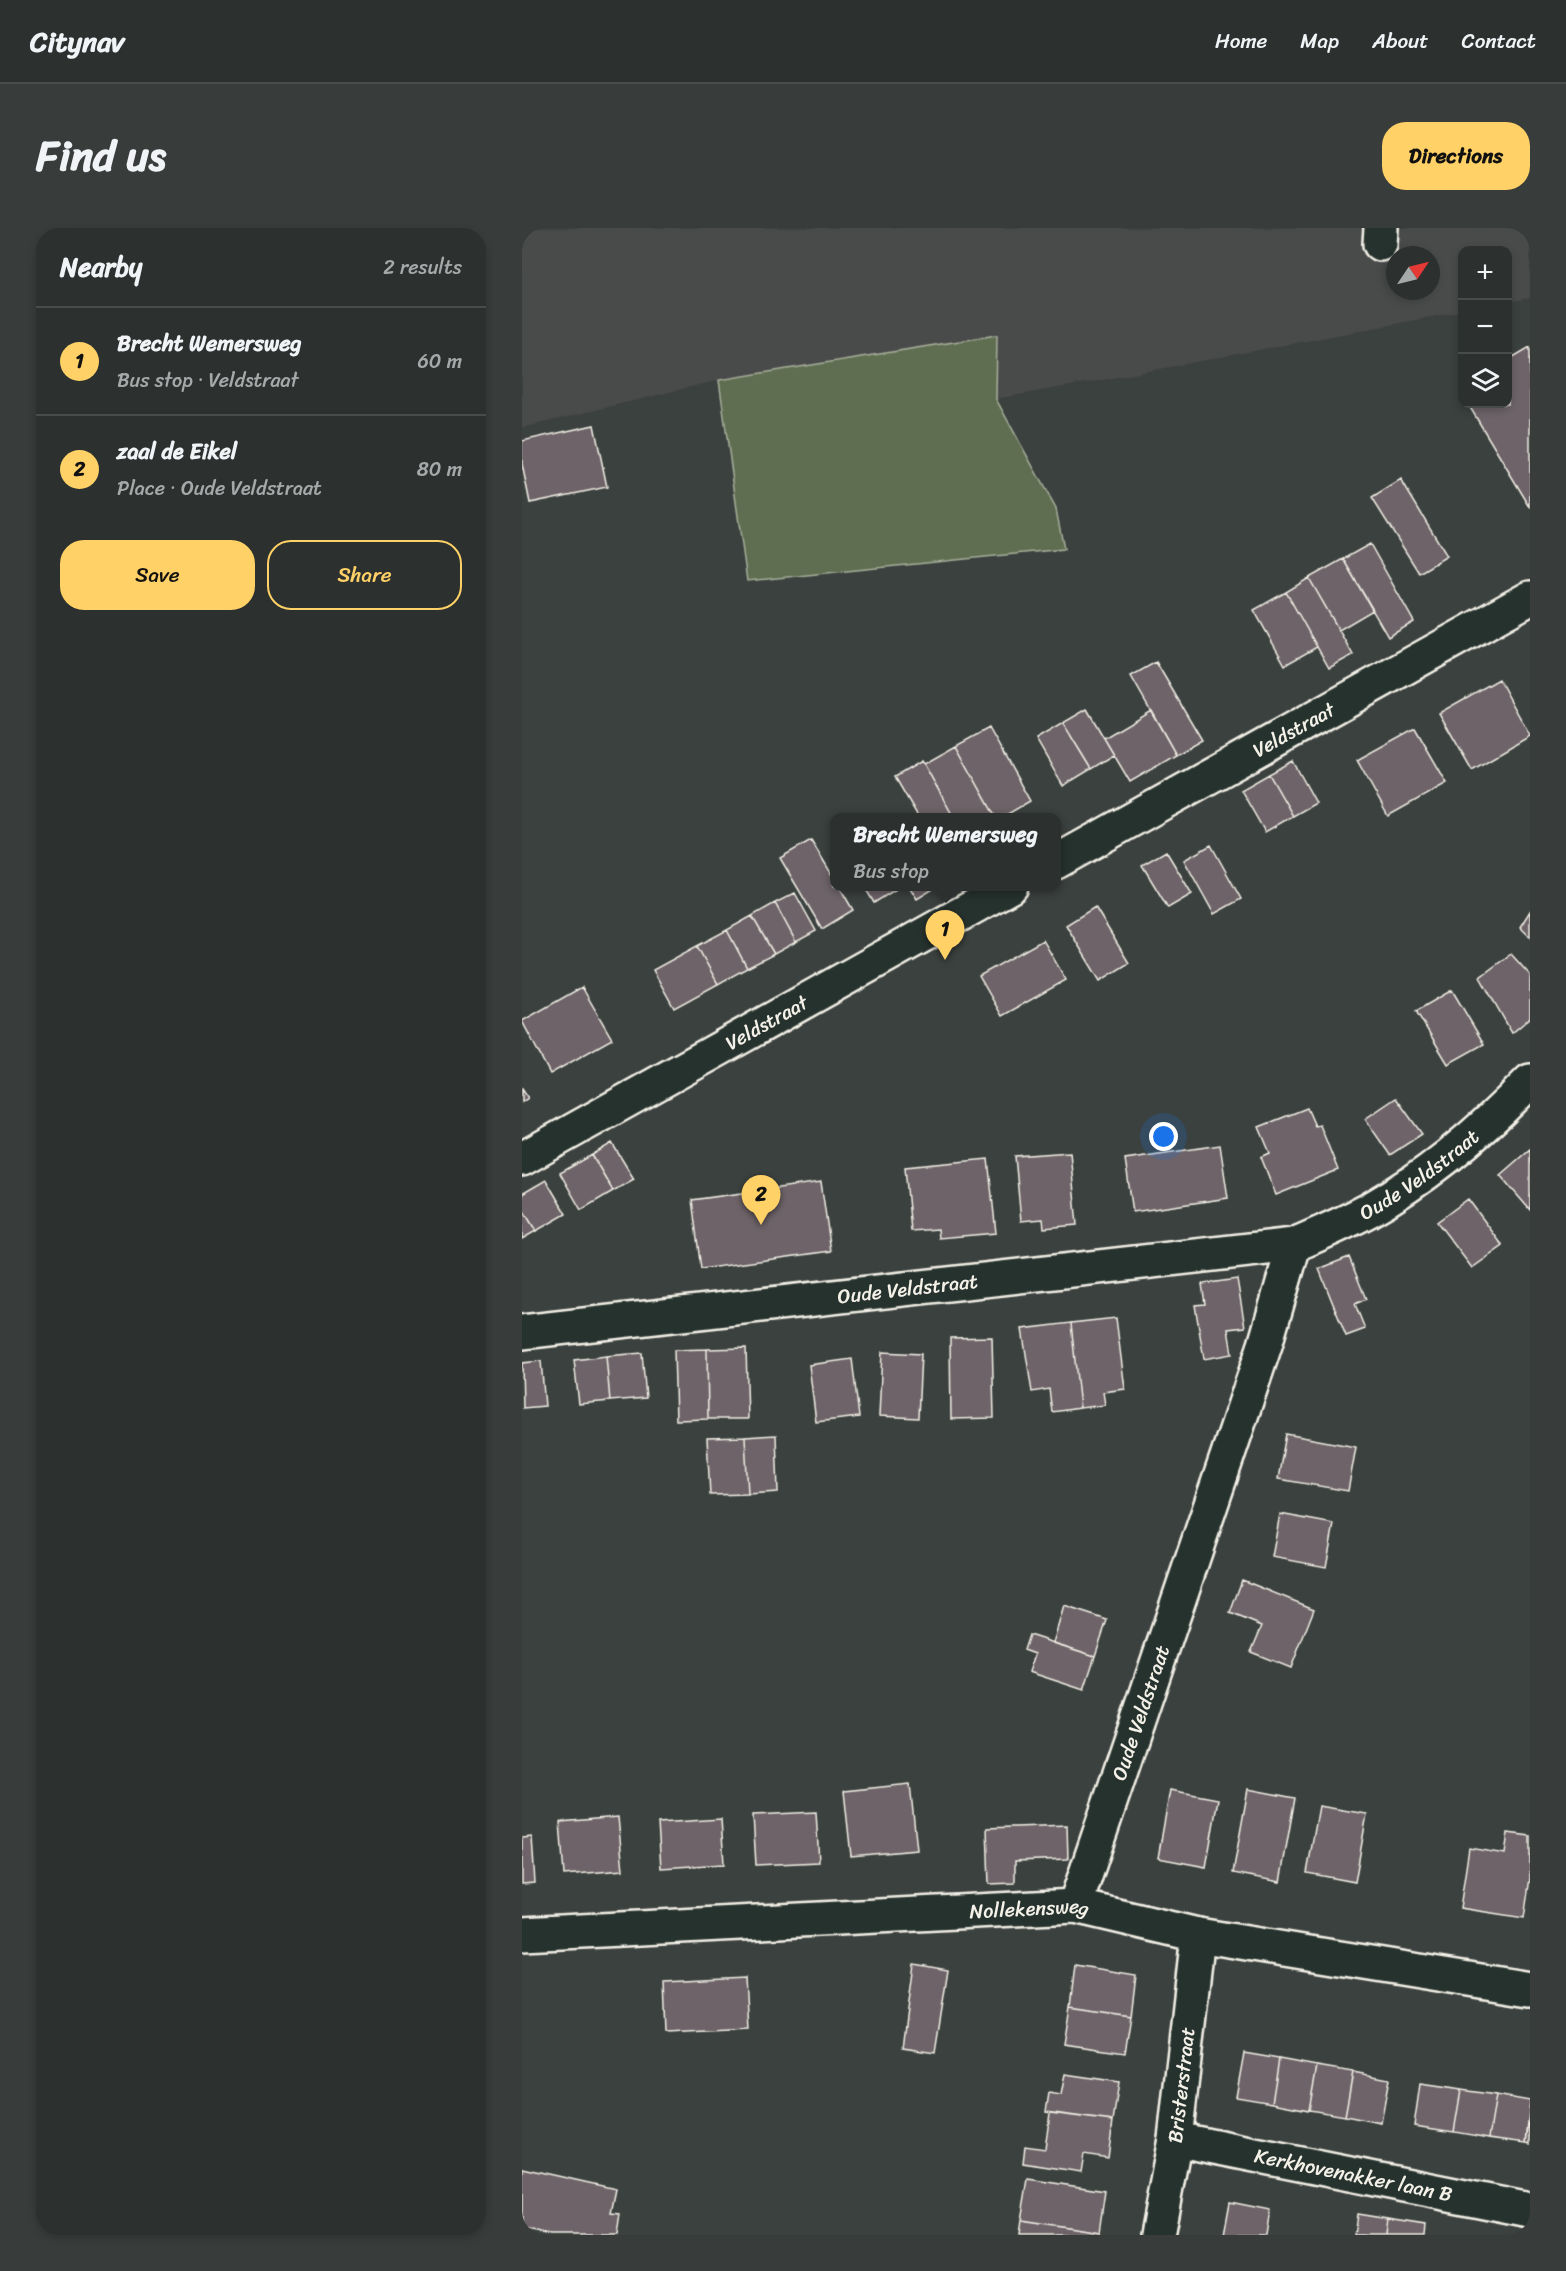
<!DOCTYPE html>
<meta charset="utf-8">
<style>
:root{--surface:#2c312f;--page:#383d3b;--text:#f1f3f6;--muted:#a6a9aa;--line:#484c4b;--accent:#ffd166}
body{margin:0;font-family:Sriracha,sans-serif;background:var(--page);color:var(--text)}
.controls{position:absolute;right:18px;top:18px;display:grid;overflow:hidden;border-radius:12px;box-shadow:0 3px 9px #0003}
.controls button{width:54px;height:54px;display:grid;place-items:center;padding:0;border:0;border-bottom:2px solid var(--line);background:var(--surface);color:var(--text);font:30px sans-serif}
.compass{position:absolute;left:864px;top:18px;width:54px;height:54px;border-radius:50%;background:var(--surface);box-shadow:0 3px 9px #0003;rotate:55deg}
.you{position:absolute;left:642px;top:909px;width:21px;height:21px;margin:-15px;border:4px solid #fff;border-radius:50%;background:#1a73e8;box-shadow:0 0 0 9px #1a73e833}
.badge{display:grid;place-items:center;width:39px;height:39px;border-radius:50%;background:var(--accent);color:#111;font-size:20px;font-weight:700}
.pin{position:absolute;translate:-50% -50px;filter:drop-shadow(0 2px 3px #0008)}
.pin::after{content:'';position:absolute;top:32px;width:21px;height:18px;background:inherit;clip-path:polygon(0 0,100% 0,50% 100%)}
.popup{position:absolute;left:308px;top:585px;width:231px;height:78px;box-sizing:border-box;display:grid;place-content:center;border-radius:12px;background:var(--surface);filter:drop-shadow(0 2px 4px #0005);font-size:20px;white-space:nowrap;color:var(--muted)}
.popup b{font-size:22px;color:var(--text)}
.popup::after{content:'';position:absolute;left:50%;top:100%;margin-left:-12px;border:12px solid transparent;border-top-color:var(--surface)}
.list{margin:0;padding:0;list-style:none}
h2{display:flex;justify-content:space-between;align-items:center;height:78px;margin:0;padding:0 24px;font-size:26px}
h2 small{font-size:20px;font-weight:400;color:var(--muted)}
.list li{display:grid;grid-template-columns:39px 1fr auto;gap:18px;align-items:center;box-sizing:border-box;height:108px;padding:0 24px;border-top:2px solid var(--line)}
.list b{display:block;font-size:22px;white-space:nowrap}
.list p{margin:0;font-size:20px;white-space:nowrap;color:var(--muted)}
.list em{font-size:20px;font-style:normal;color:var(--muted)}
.actions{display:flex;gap:12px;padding:18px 24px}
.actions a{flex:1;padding:14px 0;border:2px solid var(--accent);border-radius:24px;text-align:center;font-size:21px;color:var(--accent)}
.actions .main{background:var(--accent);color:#111}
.icon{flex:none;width:33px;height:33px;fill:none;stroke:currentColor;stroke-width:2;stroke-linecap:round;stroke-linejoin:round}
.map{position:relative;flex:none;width:1008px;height:2007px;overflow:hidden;border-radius:24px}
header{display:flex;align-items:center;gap:36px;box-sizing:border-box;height:84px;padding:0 30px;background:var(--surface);border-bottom:2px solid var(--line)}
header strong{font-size:28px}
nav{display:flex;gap:33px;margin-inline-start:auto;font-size:21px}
.intro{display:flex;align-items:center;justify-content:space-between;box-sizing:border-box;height:144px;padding:0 36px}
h1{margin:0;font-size:42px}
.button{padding:15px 27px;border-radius:24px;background:var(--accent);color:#111;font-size:21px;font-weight:700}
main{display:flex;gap:36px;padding:0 36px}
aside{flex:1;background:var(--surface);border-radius:24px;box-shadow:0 3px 9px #0003}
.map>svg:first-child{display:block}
.built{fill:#4a4b4b;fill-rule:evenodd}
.green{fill:#5e6e51;stroke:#a9b09c;stroke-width:1.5}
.building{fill:#6d6368;stroke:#f4f1e8;stroke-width:1.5}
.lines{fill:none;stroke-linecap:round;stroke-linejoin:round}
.minor-casing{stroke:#f4f1e8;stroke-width:38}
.minor{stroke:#26332d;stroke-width:33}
.labels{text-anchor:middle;stroke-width:4.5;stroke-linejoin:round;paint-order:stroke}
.street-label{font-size:20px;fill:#f4f1e8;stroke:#26332d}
</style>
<header>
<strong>Citynav</strong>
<nav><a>Home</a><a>Map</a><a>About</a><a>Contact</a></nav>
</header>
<div class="intro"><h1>Find us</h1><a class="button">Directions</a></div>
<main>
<aside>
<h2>Nearby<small>2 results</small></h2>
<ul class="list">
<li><span class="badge">1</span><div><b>Brecht Wemersweg</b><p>Bus stop · Veldstraat</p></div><em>60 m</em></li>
<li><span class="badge">2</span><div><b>zaal de Eikel</b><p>Place · Oude Veldstraat</p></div><em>80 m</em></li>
</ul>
<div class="actions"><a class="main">Save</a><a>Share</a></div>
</aside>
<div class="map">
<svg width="1008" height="2007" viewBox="0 0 1008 2007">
<rect width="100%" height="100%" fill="#3b413f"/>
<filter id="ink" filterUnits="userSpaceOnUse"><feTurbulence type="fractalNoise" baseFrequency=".0167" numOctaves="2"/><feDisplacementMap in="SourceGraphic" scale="12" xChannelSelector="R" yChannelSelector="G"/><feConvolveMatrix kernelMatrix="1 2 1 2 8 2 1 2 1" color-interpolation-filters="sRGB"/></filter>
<g filter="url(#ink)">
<path class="built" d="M 0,0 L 1008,0 L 1008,70 L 986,74 L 986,22 L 940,22 L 940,83 L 580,152 L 474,171 L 475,108 L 197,152 L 0,200 ZM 873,27 L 909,27 L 909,63 L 873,63 Z"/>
<path class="green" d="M 475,107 L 474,171 L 534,281 L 542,321 L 225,353 L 197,152 Z"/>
<path class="building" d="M 1008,119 L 1008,279 L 946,176 L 986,176 L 986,132 Z
M 72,197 L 85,259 L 8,275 L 0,236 L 0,213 Z
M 879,252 L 925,328 L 897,345 L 850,270 Z
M 848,316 L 892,394 L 866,409 L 821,331 Z
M 821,331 L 851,382 L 817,402 L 787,350 Z
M 787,350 L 831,427 L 807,440 L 764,364 Z
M 764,364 L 795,419 L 763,437 L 732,382 Z
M 634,434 L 680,512 L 654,527 L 609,448 Z
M 977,451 L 1008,508 L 950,542 L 917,485 Z
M 565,481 L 592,527 L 569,541 L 541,495 Z
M 629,482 L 654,527 L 608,554 L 582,510 Z
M 541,495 L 569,541 L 541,558 L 514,511 Z
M 467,500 L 508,573 L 479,590 L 474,590 L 434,518 Z
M 893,500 L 925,555 L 866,588 L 835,532 Z
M 434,518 L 474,590 L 432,590 L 402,536 Z
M 400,533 L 402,536 L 432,590 L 397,590 L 373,549 Z
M 771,533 L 794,575 L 771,588 L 747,546 Z
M 747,546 L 771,588 L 743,604 L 719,562 Z
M 289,612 L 312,650 L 312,658 L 317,658 L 331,682 L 300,701 L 258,630 Z
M 689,617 L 719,671 L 692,686 L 662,632 Z
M 644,623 L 670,666 L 646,680 L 620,637 Z
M 342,658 L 379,658 L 352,675 Z
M 387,658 L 416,658 L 395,671 Z
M 273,665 L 294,703 L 274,714 L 253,675 Z
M 253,675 L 274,714 L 252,726 L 230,688 Z
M 573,679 L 607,735 L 578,753 L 544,697 Z
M 1008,683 L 1008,709 L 998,699 Z
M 230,688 L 252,726 L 225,740 L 205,702 Z
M 205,702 L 225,740 L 196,756 L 175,718 Z
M 521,712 L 544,752 L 480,788 L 457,748 Z
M 175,718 L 196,756 L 152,780 L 131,742 Z
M 989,726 L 1008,747 L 1008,790 L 990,805 L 958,749 Z
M 60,759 L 90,811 L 28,846 L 0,793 Z
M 930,762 L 962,816 L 926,836 L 894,783 Z
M 0,861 L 6,870 L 0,874 Z
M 874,870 L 900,906 L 868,927 L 843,891 Z
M 785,880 L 793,898 L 798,897 L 816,942 L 754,967 L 739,929 L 748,925 L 737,899 Z
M 90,915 L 112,951 L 91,963 L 70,927 Z
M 698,917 L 706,970 L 611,984 L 603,931 Z
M 1008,921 L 1008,982 L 978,947 Z
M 548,924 L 555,997 L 522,1000 L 521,991 L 499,993 L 493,928 Z
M 70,927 L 91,963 L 59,982 L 38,945 Z
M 466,931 L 474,1005 L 417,1010 L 416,1001 L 389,1003 L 383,939 Z
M 24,952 L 44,986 L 14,1003 L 0,980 L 0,966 Z
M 299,954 L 309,1023 L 179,1041 L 170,972 Z
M 946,971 L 981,1018 L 950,1040 L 915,994 Z
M 0,980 L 14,1003 L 0,1011 Z
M 827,1029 L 844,1071 L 833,1076 L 843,1101 L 824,1108 L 797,1041 Z
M 715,1051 L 723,1099 L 706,1101 L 710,1126 L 682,1131 L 673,1077 L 683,1076 L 680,1056 Z
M 594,1090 L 603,1161 L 581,1164 L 583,1177 L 558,1180 L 549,1095 Z
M 549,1095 L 558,1180 L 530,1184 L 527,1161 L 510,1164 L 500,1101 Z
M 470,1109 L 472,1190 L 429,1191 L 428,1110 Z
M 224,1120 L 226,1191 L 186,1191 L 185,1121 Z
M 185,1121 L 186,1191 L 154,1192 L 152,1122 Z
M 360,1124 L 399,1126 L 396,1190 L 357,1188 Z
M 120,1125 L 124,1170 L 88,1173 L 84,1128 Z
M 84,1128 L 88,1173 L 57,1176 L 52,1132 Z
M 330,1131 L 337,1189 L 294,1194 L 287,1137 Z
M 19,1133 L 23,1178 L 1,1180 L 0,1135 Z
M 764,1206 L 834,1219 L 826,1263 L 756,1251 Z
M 254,1207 L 256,1264 L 226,1266 L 223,1209 Z
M 223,1209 L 226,1266 L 188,1267 L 185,1210 Z
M 758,1286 L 812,1296 L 804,1339 L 750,1329 Z
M 720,1352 L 792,1381 L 769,1440 L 729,1424 L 740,1398 L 708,1385 Z
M 542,1378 L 585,1392 L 573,1428 L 531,1415 Z
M 507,1407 L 573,1428 L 562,1462 L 507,1444 L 513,1426 L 502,1422 Z
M 388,1556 L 395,1622 L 329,1628 L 322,1563 Z
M 726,1561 L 773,1570 L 758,1654 L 711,1645 Z
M 648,1562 L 696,1571 L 684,1639 L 636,1630 Z
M 797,1578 L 845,1586 L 833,1654 L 785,1645 Z
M 294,1584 L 297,1634 L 234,1637 L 231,1587 Z
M 96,1589 L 101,1642 L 42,1647 L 38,1594 Z
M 199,1591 L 202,1636 L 139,1640 L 136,1595 Z
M 545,1597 L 546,1631 L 493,1633 L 493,1655 L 467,1656 L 465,1600 Z
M 986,1605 L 1008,1608 L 1008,1650 L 1002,1690 L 938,1680 L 947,1620 L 983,1626 Z
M 10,1609 L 13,1655 L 0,1656 L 0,1610 Z
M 392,1736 L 426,1742 L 413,1825 L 381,1820 Z
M 553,1737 L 614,1747 L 609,1788 L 548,1779 Z
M 223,1750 L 226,1802 L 144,1806 L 142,1754 Z
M 548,1779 L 609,1788 L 603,1825 L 542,1816 Z
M 722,1825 L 757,1831 L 750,1875 L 714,1869 Z
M 757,1831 L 795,1838 L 787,1882 L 750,1875 Z
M 795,1838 L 831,1844 L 823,1888 L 787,1882 Z
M 831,1844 L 867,1851 L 859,1895 L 823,1888 Z
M 543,1846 L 597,1854 L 591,1893 L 524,1884 L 527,1865 L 539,1867 Z
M 898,1856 L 939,1862 L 932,1904 L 892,1898 Z
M 939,1862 L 974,1867 L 967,1910 L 932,1904 Z
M 974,1867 L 1008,1873 L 1004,1915 L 967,1910 Z
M 528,1885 L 591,1893 L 586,1930 L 562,1926 L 559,1944 L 501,1935 L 503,1918 L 523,1921 Z
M 1008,1886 L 1008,1916 L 1004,1915 Z
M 0,1940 L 94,1961 L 89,1985 L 98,1986 L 95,2007 L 28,2007 L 0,2001 Z
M 506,1951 L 583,1963 L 577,2004 L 499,1992 Z
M 708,1974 L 748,1982 L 744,2007 L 702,2007 Z
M 835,1986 L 866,1991 L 864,2007 L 832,2007 Z
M 866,1991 L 904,1997 L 903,2007 L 864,2007 Z
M 499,1992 L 577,2004 L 577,2007 L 497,2007 Z"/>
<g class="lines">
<defs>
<g id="minor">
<path d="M 858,16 L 859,0"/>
<path id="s1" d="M 534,634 L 1008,370"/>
<path id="s2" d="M 0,931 L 489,658"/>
<path id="s3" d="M 0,1104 L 772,1017 C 797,1006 823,995 847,982 C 907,948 960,903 1008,853"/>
<path id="s4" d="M 553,1678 L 743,1117 L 772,1017"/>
<path id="s5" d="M 0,1706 L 553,1678 L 676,1707 L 1008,1761"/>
<path id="s6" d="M 653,1911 L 1008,1982"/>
<path id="s7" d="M 635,2007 L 653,1911 L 676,1707"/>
</g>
</defs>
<use href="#minor" class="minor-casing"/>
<use href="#minor" class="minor"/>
</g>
</g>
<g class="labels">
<g class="street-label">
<text dy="7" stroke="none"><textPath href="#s1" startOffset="272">Veldstraat</textPath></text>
<text dy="7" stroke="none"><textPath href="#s2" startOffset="280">Veldstraat</textPath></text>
<text dy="7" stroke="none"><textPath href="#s3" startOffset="921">Oude Veldstraat</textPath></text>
<text dy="7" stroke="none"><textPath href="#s3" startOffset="388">Oude Veldstraat</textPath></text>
<text dy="7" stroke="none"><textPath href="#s4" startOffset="204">Oude Veldstraat</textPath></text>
<text dy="7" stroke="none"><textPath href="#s5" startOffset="508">Nollekensweg</textPath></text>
<text dy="7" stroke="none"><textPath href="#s7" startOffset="152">Bristerstraat</textPath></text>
<text dy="7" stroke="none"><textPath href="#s6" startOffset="182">Kerkhovenakker laan B</textPath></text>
</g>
</g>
</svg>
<div class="controls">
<button>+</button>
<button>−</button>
<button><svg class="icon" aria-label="layers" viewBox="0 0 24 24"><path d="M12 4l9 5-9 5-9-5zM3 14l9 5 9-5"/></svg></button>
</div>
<svg class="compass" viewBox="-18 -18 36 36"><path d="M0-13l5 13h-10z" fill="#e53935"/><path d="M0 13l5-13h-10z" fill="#a6a9aa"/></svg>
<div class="you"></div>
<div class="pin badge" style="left:423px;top:732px">1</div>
<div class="popup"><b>Brecht Wemersweg</b>Bus stop</div>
<div class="pin badge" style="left:239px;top:997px">2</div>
</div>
</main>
